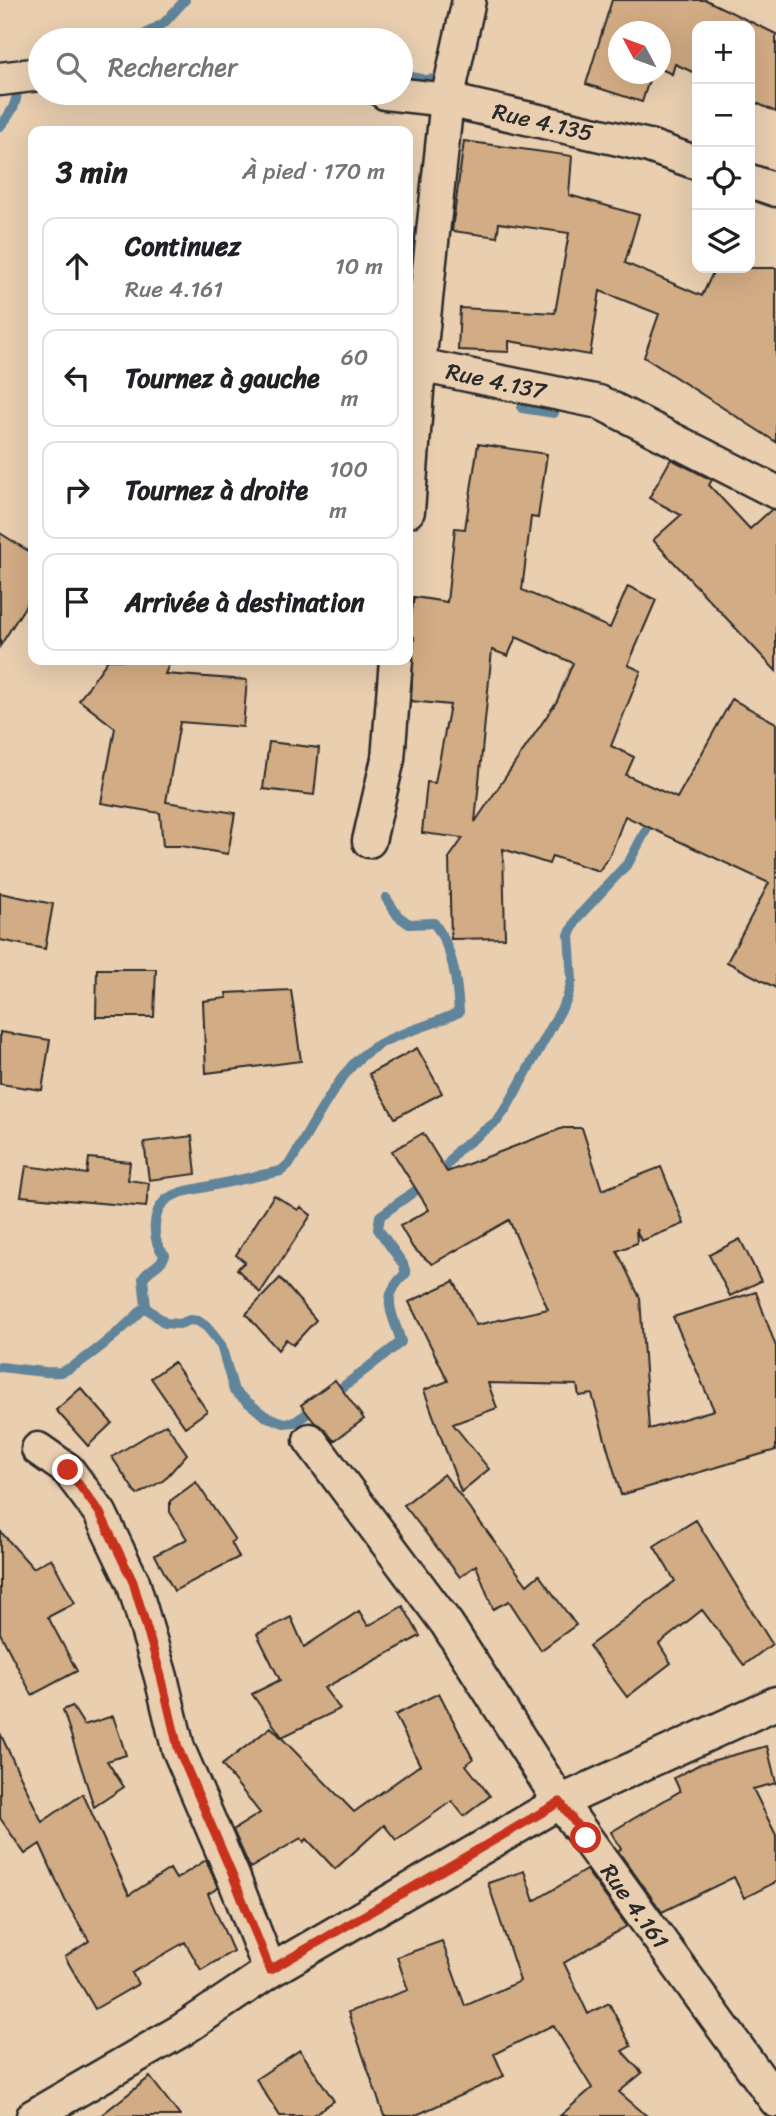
<!DOCTYPE html>
<html lang="fr">
<meta charset="utf-8">
<style>
:root{--surface:#fff;--page:#f2f2f2;--text:#202124;--muted:#757577;--line:#e0e0e0}
body{margin:0;font-family:Sriracha,sans-serif;background:var(--page);color:var(--text)}
.controls{position:absolute;right:21px;top:21px;display:grid;overflow:hidden;border-radius:14px;box-shadow:0 7px 28px #0002}
.controls button{width:63px;height:63px;display:grid;place-items:center;padding:0;border:0;border-bottom:2px solid var(--line);background:var(--surface);color:var(--text);font:35px sans-serif}
.compass{position:absolute;left:608px;top:21px;width:63px;height:63px;border-radius:50%;background:var(--surface);box-shadow:0 7px 28px #0002;rotate:311deg}
.stop{position:absolute;width:21px;height:21px;margin:-16px;border:5px solid #c8321e;border-radius:50%;background:#fff}
.stop.end{background:#c8321e;border-color:#fff;box-shadow:0 2px 7px #0008}
.list{margin:0;padding:0;list-style:none}
h2{display:flex;justify-content:space-between;align-items:center;height:91px;margin:0;padding:0 28px;font-size:30px}
h2 small{font-size:23px;font-weight:400;color:var(--muted)}
.list li{display:grid;grid-template-columns:46px 1fr auto;gap:21px;align-items:center;box-sizing:border-box;height:98px;margin:0 14px 14px;padding:0 14px;border:2px solid var(--line);border-radius:14px}
.list b{display:block;font-size:26px;white-space:nowrap}
.list p{margin:0;font-size:23px;white-space:nowrap;color:var(--muted)}
.list em{font-size:23px;font-style:normal;color:var(--muted)}
.icon{flex:none;width:38px;height:38px;fill:none;stroke:currentColor;stroke-width:2;stroke-linecap:round;stroke-linejoin:round}
.map{position:relative;flex:none;width:776px;height:2116px;overflow:hidden}
.search{position:absolute;background:var(--surface);box-shadow:0 7px 28px #0002;left:28px;top:28px;width:385px;height:77px;display:flex;align-items:center;gap:18px;box-sizing:border-box;padding:0 24px;border-radius:38px;color:var(--muted);font-size:26px}
.panel{position:absolute;background:var(--surface);box-shadow:0 7px 28px #0002;left:28px;top:126px;width:385px;height:539px;border-radius:14px}
.map>svg:first-child{display:block}
.lines{fill:none;stroke-linecap:round;stroke-linejoin:round}
.stream{stroke:#60849a;stroke-width:10}
.building{fill:#d2ac84;stroke:#2b2b2b;stroke-width:2;fill-rule:evenodd}
.minor-casing{stroke:#2b2b2b;stroke-width:37}
.minor{stroke:#e9ceb0;stroke-width:32}
.route{stroke:#c8321e;stroke-width:9}
.labels{text-anchor:middle;stroke-width:5;stroke-linejoin:round;paint-order:stroke}
.street-label{font-size:23px;fill:#2b2b2b;stroke:#e9ceb0}
</style>
<div class="map">
<svg width="776" height="2116" viewBox="0 0 776 2116">
<rect width="100%" height="100%" fill="#e9ceb0"/>
<filter id="ink" filterUnits="userSpaceOnUse"><feTurbulence type="fractalNoise" baseFrequency=".0143" numOctaves="2"/><feDisplacementMap in="SourceGraphic" scale="14" xChannelSelector="R" yChannelSelector="G"/><feConvolveMatrix kernelMatrix="1 2 1 2 8 2 1 2 1" color-interpolation-filters="sRGB"/></filter>
<g filter="url(#ink)">
<g class="lines">
<path class="stream" d="M 135,40 L 164,23 L 185,0
M 401,74 L 425,80 L 439,79
M 0,126 C 12,113 20,99 16,81
M 522,408 L 554,413
M 145,1307 L 165,1323 L 179,1324 L 190,1320 L 198,1321 L 207,1327 L 221,1345 L 234,1391 L 265,1416 L 284,1423 L 295,1422 L 317,1407
M 0,1367 C 15,1368 47,1374 60,1372 C 79,1368 131,1322 146,1306 L 143,1278 C 150,1268 161,1266 165,1255 C 151,1243 151,1212 167,1199 C 171,1196 177,1194 182,1192 L 281,1171 L 290,1163 C 308,1135 337,1076 362,1056 C 389,1033 428,1028 459,1012 C 457,981 453,948 434,923 L 409,924 L 398,916 L 386,898
M 330,1397 L 401,1342 C 393,1312 378,1299 406,1273 L 403,1264 L 378,1229 L 380,1216 L 443,1171 L 457,1151 L 497,1121 L 507,1107 L 567,999 L 572,980 L 569,935 L 578,917 L 629,862 L 646,830"/>
</g>
<path class="building" d="M 612,0 L 706,0 L 776,34 L 776,112 L 750,100 L 750,26 L 697,26 L 697,74 L 675,64 L 672,74 L 661,69 L 661,32 L 619,32 L 619,74 L 651,74 L 642,102 L 586,84 Z
M 464,141 L 572,156 L 569,195 L 639,215 L 625,263 L 702,296 L 715,268 L 776,268 L 776,442 L 644,357 L 659,314 L 600,291 L 590,355 L 509,341 L 509,352 L 458,350 L 460,308 L 555,313 L 569,233 L 499,223 L 497,237 L 452,231 Z
M 478,444 L 547,454 L 538,518 L 531,517 L 522,590 L 610,628 L 628,586 L 656,600 L 628,665 L 641,671 L 611,746 L 634,757 L 626,775 L 677,798 L 732,699 L 776,723 L 776,988 L 727,962 L 769,883 L 625,816 L 611,853 L 599,871 L 552,856 L 549,864 L 503,849 L 505,938 L 451,939 L 449,858 L 463,838 L 422,833 L 427,782 L 435,783 L 450,705 L 411,701 L 414,637 L 408,637 L 414,597 L 447,602 L 455,528 L 465,529 ZM 516,637 L 573,663 L 557,701 L 475,822 L 492,650 L 508,656 Z
M 671,459 L 712,480 L 709,485 L 750,529 L 772,509 L 776,510 L 776,671 L 653,540 L 681,515 L 649,498 Z
M 0,533 L 33,554 L 33,594 L 0,646 Z
M 108,660 L 171,660 L 165,674 L 247,680 L 243,727 L 180,722 L 166,802 L 235,813 L 228,854 L 181,846 L 163,846 L 160,813 L 101,803 L 115,728 L 79,700 Z
M 269,742 L 319,748 L 314,795 L 263,789 Z
M 0,893 L 53,904 L 45,949 L 0,940 Z
M 97,969 L 156,969 L 154,1017 L 96,1017 Z
M 291,990 L 301,1061 L 206,1073 L 203,1001 L 227,998 L 226,993 Z
M 0,1032 L 50,1040 L 42,1090 L 0,1084 Z
M 417,1048 L 442,1093 L 395,1118 L 369,1074 Z
M 563,1128 L 582,1128 L 602,1190 L 661,1167 L 684,1224 L 641,1241 L 636,1229 L 637,1243 L 617,1251 L 640,1298 L 649,1429 L 714,1410 L 673,1317 L 756,1292 L 776,1347 L 776,1450 L 621,1495 L 592,1394 L 579,1396 L 577,1385 L 488,1383 L 497,1408 L 453,1424 L 489,1469 L 461,1492 L 424,1390 L 448,1381 L 409,1302 L 454,1281 L 476,1325 L 548,1309 L 509,1220 L 432,1264 L 413,1248 L 400,1226 L 429,1210 L 392,1151 L 423,1133 L 447,1172 Z
M 192,1136 L 196,1174 L 149,1180 L 144,1142 Z
M 89,1158 L 130,1162 L 128,1180 L 149,1183 L 146,1207 L 21,1196 L 26,1166 L 87,1174 Z
M 274,1195 L 298,1210 L 301,1207 L 311,1215 L 260,1293 L 237,1269 L 245,1262 L 236,1255 Z
M 740,1239 L 761,1281 L 730,1296 L 709,1255 Z
M 280,1278 L 316,1320 L 293,1345 L 286,1339 L 278,1350 L 246,1314 Z
M 174,1362 L 207,1411 L 185,1427 L 151,1378 Z
M 335,1380 L 364,1419 L 334,1441 L 324,1429 L 315,1423 L 301,1405 Z
M 81,1388 L 112,1423 L 88,1446 L 56,1410 Z
M 166,1424 L 187,1454 L 164,1480 L 137,1495 L 112,1457 Z
M 444,1474 L 527,1585 L 539,1575 L 576,1625 L 541,1650 L 509,1601 L 493,1609 L 476,1565 L 460,1577 L 404,1505 Z
M 196,1482 L 235,1540 L 231,1542 L 239,1557 L 174,1591 L 155,1555 L 187,1539 L 170,1512 L 170,1501 Z
M 696,1520 L 772,1644 L 744,1665 L 702,1610 L 659,1644 L 671,1663 L 627,1697 L 589,1646 L 675,1581 L 654,1546 Z
M 0,1531 L 33,1568 L 51,1558 L 75,1603 L 48,1617 L 77,1671 L 32,1695 L 0,1633 Z
M 403,1606 L 420,1636 L 324,1688 L 340,1709 L 282,1737 L 252,1694 L 280,1680 L 257,1634 L 291,1617 L 304,1647 L 359,1611 L 368,1626 Z
M 439,1693 L 473,1759 L 466,1765 L 490,1796 L 464,1816 L 452,1801 L 396,1840 L 384,1825 L 335,1869 L 307,1839 L 304,1842 L 301,1838 L 250,1868 L 233,1830 L 260,1813 L 222,1765 L 271,1727 L 354,1812 L 420,1765 L 395,1715 Z
M 72,1706 L 84,1725 L 113,1716 L 126,1755 L 107,1761 L 124,1787 L 94,1807 L 63,1710 Z
M 0,1733 L 42,1822 L 83,1794 L 129,1895 L 170,1869 L 176,1879 L 206,1860 L 218,1888 L 208,1894 L 233,1951 L 201,1970 L 185,1942 L 132,1973 L 138,1984 L 95,2009 L 65,1957 L 89,1941 L 65,1900 L 40,1844 L 25,1854 L 0,1818 Z
M 767,1746 L 776,1783 L 753,1789 L 776,1835 L 776,1882 L 744,1898 L 734,1877 L 662,1912 L 618,1851 L 621,1849 L 611,1832 L 680,1791 L 674,1778 L 700,1764 Z
M 586,1870 L 627,1926 L 564,1963 L 588,2014 L 609,2003 L 631,2046 L 622,2051 L 642,2073 L 619,2092 L 647,2116 L 560,2116 L 592,2088 L 553,2025 L 494,2054 L 504,2076 L 414,2116 L 384,2116 L 348,2012 L 408,1990 L 397,1957 L 442,1941 L 465,2006 L 520,1981 L 488,1883 L 524,1871 L 534,1901 Z
M 300,2050 L 334,2101 L 311,2116 L 280,2116 L 256,2079 Z
M 150,2077 L 180,2116 L 100,2116 Z"/>
<g class="lines">
<defs>
<path id="minor" d="M 469,0 L 447,100 L 419,365 L 599,402 L 776,492
M 0,79 L 40,74
M 385,93 L 447,100 L 649,146 L 697,163
M 750,181 L 776,190
M 408,511 L 419,365
M 369,841 L 388,759 L 396,660
M 310,1440 L 447,1624 L 560,1802 L 776,2101
M 38,1449 L 68,1470 L 100,1513 L 133,1582 L 161,1677 L 178,1748 L 233,1876 L 270,1971
M 33,2116 L 182,2030 L 270,1971 L 560,1802 L 776,1703"/>
</defs>
<use href="#minor" class="minor-casing"/>
<use href="#minor" class="minor"/>
</g>
</g>
<g class="lines" filter="url(#ink)">
<path class="route" d="M 68,1470 L 100,1513 L 133,1582 L 161,1676 L 178,1748 L 233,1876 L 270,1970 L 560,1802 L 586,1838"/>
</g>
<g class="labels">
<g class="street-label">
<text transform="translate(543 122) rotate(13)" y="8">Rue 4.135</text>
<text transform="translate(496 381) rotate(12)" y="8">Rue 4.137</text>
<text transform="translate(635 1906) rotate(54)" y="8">Rue 4.161</text>
</g>
</g>
</svg>
<div class="controls">
<button>+</button>
<button>−</button>
<button><svg class="icon" aria-label="locate" viewBox="0 0 24 24"><circle cx="12" cy="12" r="6"/><path d="M12 2v4M12 18v4M2 12h4M18 12h4"/></svg></button>
<button><svg class="icon" aria-label="layers" viewBox="0 0 24 24"><path d="M12 4l9 5-9 5-9-5zM3 14l9 5 9-5"/></svg></button>
</div>
<svg class="compass" viewBox="-18 -18 36 36"><path d="M0-13l5 13h-10z" fill="#e53935"/><path d="M0 13l5-13h-10z" fill="#757577"/></svg>
<div class="stop" style="left:586px;top:1838px"></div>
<div class="stop end" style="left:68px;top:1470px"></div>
<div class="search"><svg class="icon" aria-label="search" viewBox="0 0 24 24"><circle cx="10" cy="10" r="6"/><path d="M15 15l6 6"/></svg>Rechercher</div>
<section class="panel">
<h2>3 min<small>À pied · 170 m</small></h2>
<ul class="list">
<li><svg class="icon" aria-label="ahead" viewBox="0 0 24 24"><path d="M12 20V5M6 11l6-6 6 6"/></svg><div><b>Continuez</b><p>Rue 4.161</p></div><em>10 m</em></li>
<li><svg class="icon" aria-label="left" viewBox="0 0 24 24"><path d="M17 20v-9H6M10 6l-5 5 5 5"/></svg><div><b>Tournez à gauche</b></div><em>60 m</em></li>
<li><svg class="icon" aria-label="right" viewBox="0 0 24 24"><path d="M7 20v-9h11M14 6l5 5-5 5"/></svg><div><b>Tournez à droite</b></div><em>100 m</em></li>
<li><svg class="icon" aria-label="arrive" viewBox="0 0 24 24"><path d="M6 21V4h12l-3 4 3 4H6"/></svg><div><b>Arrivée à destination</b></div></li>
</ul>
</section>
</div>
